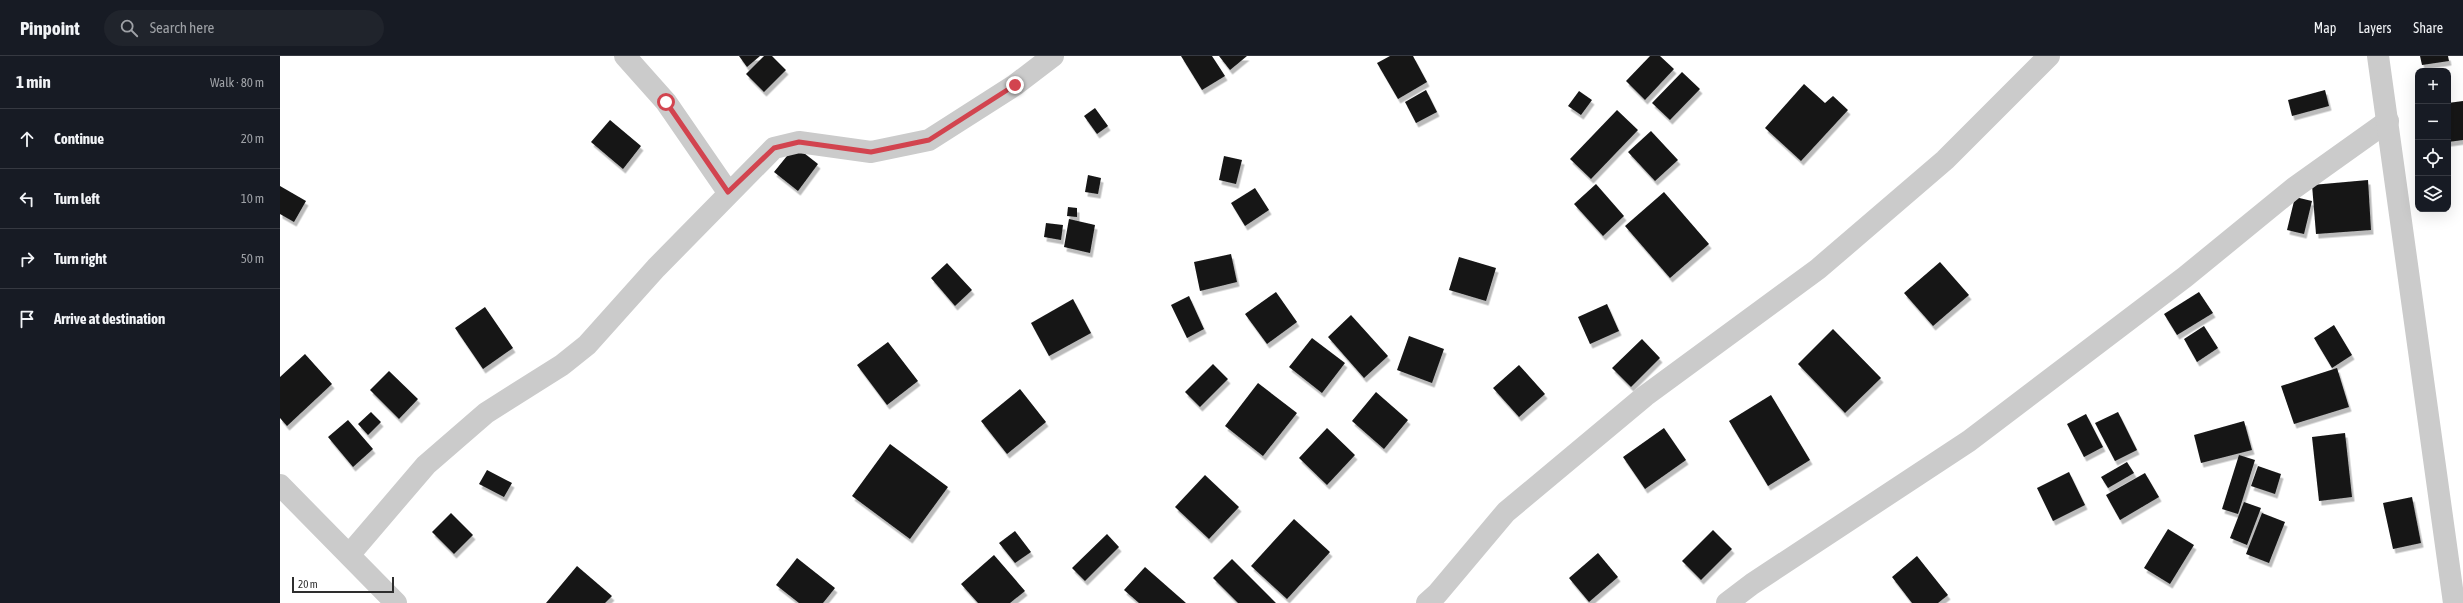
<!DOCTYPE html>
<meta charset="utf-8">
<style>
:root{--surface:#171b24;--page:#20242c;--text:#f1f3f6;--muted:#9ea1a6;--line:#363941}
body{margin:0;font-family:"Asap Condensed",sans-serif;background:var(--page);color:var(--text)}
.controls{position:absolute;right:12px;top:12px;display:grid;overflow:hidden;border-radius:8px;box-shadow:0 4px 16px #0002}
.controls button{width:36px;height:36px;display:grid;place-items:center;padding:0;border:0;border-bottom:1px solid var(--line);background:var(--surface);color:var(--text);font:20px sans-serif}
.scale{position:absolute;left:12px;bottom:10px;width:102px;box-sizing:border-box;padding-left:4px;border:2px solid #2e2e2e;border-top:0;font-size:11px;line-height:14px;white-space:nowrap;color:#2e2e2e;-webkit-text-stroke:3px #fff;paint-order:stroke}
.stop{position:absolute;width:12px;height:12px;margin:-9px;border:3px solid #d2444f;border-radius:50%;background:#fff}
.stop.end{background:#d2444f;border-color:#fff;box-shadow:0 1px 4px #0008}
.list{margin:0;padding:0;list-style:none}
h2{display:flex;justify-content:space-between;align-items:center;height:52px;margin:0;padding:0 16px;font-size:17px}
h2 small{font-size:13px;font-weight:400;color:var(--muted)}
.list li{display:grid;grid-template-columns:26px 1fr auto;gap:12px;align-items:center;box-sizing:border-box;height:60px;padding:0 16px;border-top:1px solid var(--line)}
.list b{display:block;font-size:15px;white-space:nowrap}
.list em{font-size:13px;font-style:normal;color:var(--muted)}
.icon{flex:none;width:22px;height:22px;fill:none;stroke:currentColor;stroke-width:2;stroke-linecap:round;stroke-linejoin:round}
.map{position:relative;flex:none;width:2183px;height:547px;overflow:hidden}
header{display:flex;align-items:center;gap:24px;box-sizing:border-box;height:56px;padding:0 20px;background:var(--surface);border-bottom:1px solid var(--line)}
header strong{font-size:19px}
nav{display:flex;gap:22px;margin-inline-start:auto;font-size:14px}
.search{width:280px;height:36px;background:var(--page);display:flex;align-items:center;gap:10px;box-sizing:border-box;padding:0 14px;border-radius:22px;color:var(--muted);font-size:15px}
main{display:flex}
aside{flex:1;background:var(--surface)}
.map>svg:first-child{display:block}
.building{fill:#151515;filter:url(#shadow)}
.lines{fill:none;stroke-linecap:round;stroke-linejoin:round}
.minor{stroke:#cbcbcb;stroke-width:22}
.tertiary{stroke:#cbcbcb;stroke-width:22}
.route{stroke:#d2444f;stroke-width:5}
</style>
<header>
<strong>Pinpoint</strong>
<div class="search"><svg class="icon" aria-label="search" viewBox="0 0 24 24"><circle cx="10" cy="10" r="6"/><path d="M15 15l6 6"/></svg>Search here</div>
<nav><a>Map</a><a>Layers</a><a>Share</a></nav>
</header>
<main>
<aside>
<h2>1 min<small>Walk · 80 m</small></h2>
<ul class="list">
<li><svg class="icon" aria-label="ahead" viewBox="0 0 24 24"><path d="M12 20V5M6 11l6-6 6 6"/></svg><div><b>Continue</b></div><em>20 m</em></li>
<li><svg class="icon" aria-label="left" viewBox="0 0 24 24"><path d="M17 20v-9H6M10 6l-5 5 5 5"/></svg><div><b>Turn left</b></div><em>10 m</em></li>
<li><svg class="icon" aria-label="right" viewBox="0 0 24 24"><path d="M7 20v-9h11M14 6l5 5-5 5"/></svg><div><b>Turn right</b></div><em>50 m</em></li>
<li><svg class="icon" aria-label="arrive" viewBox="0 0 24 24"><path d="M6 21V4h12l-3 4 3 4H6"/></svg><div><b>Arrive at destination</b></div></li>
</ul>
</aside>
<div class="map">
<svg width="2183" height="547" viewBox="0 0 2183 547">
<defs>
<filter id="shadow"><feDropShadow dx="2.5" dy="4.5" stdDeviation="0" flood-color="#0004"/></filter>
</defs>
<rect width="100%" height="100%" fill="#fff"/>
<path class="building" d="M 459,0 L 480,0 L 467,11 Z
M 484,0 L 492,0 L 506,14 L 484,36 L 466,18 Z
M 901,0 L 932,0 L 945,20 L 922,34 Z
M 939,0 L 967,0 L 950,14 Z
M 1110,0 L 1133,0 L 1147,26 L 1118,43 L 1097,7 Z
M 1370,0 L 1380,0 L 1394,13 L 1365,44 L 1346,25 Z
M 2140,0 L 2168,0 L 2169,5 L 2142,9 Z
M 1402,16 L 1420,33 L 1390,64 L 1372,47 Z
M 1524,28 L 1545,47 L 1553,40 L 1568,54 L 1521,105 L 1485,72 Z
M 1146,34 L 1157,56 L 1136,67 L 1125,46 Z
M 2045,34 L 2049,50 L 2012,60 L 2008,44 Z
M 1299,35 L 1312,44 L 1301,59 L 1288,50 Z
M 2183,45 L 2183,84 L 2168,86 L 2168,47 Z
M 815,52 L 828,70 L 817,78 L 804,60 Z
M 1337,54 L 1358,74 L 1311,123 L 1290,103 Z
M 330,64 L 361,90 L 343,113 L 311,86 Z
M 1371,75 L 1398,104 L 1375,125 L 1348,96 Z
M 515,90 L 538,108 L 518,135 L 494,116 Z
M 944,100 L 962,104 L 956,128 L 939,124 Z
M 808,119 L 821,122 L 818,138 L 805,136 Z
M 2088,124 L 2091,174 L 2036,178 L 2032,129 Z
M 1316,128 L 1344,160 L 1323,180 L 1294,148 Z
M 0,130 L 26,145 L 14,166 L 0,158 Z
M 975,132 L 989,154 L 965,170 L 951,147 Z
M 1384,136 L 1429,188 L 1390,222 L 1345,170 Z
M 2015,141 L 2032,145 L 2024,178 L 2007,174 Z
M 788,151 L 797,152 L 797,161 L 787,160 Z
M 789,163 L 815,169 L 810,197 L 784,191 Z
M 766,167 L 783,169 L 781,184 L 764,181 Z
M 951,198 L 957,226 L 920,235 L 914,206 Z
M 1179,201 L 1216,212 L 1206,245 L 1169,234 Z
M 1660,206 L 1689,239 L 1653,270 L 1624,237 Z
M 667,207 L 692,234 L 675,250 L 651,222 Z
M 996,236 L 1017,266 L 987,288 L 965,258 Z
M 1919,236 L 1933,257 L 1897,279 L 1884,258 Z
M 909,240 L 924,273 L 907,282 L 891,249 Z
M 793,243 L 811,277 L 769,300 L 751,267 Z
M 1327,248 L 1339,275 L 1310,288 L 1298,261 Z
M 205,251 L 233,292 L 203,313 L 175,272 Z
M 1071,259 L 1108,300 L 1084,322 L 1048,281 Z
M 2054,269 L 2072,299 L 2052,312 L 2034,282 Z
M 1924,270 L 1938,292 L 1917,306 L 1904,283 Z
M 1553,273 L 1601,322 L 1565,357 L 1518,308 Z
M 1129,280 L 1164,293 L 1152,327 L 1117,314 Z
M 1032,282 L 1065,307 L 1042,337 L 1009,311 Z
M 1362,283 L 1380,302 L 1351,331 L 1332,312 Z
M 608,286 L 638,325 L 607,349 L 577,309 Z
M 25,298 L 52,328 L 7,370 L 0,362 L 0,321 Z
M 933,308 L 948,323 L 920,351 L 905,336 Z
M 1239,309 L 1265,338 L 1239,361 L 1213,332 Z
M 2057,312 L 2069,351 L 2014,368 L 2001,330 Z
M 109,315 L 138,343 L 119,363 L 90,334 Z
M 978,327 L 1017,357 L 983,400 L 945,370 Z
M 740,333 L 766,366 L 727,398 L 701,365 Z
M 1096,336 L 1128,364 L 1104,393 L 1072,365 Z
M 1491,339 L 1530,404 L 1488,430 L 1449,365 Z
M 91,356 L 101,366 L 88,379 L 78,368 Z
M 1838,356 L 1857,394 L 1835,405 L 1815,367 Z
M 1806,358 L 1823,391 L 1804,401 L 1787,368 Z
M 68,364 L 93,393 L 73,411 L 48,381 Z
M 1964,365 L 1972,394 L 1921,407 L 1914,379 Z
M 1047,372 L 1075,399 L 1047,429 L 1019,402 Z
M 1384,372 L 1406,404 L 1365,433 L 1343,401 Z
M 2065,377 L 2072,441 L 2039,445 L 2032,381 Z
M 610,388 L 668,431 L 630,483 L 572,440 Z
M 1959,399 L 1975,404 L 1958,458 L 1942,453 Z
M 1847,406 L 1854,417 L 1828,432 L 1821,421 Z
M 1978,410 L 2001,418 L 1995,438 L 1971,430 Z
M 207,414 L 232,427 L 224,441 L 199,428 Z
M 1789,416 L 1805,449 L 1773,465 L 1757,432 Z
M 1865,417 L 1879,441 L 1840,464 L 1826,439 Z
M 925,419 L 959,451 L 929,483 L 895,451 Z
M 2132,441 L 2141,487 L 2113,493 L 2103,447 Z
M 1964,446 L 1981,452 L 1967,489 L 1950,482 Z
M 171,457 L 193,479 L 174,498 L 152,476 Z
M 1982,457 L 2005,466 L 1989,507 L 1966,498 Z
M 1014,463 L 1050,496 L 1007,543 L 971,510 Z
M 1888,473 L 1914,489 L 1890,528 L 1864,512 Z
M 1433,474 L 1452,493 L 1421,524 L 1402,505 Z
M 735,475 L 751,496 L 735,507 L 719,487 Z
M 827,478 L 839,491 L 805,525 L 792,512 Z
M 1318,497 L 1338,521 L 1309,546 L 1289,522 Z
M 714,499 L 745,535 L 730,547 L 698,547 L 681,528 Z
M 1637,500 L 1668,539 L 1658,547 L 1632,547 L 1612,521 Z
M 517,502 L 555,532 L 543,547 L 519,547 L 496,529 Z
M 952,503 L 996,547 L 958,547 L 933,522 Z
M 297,510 L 332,540 L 325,547 L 266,547 Z
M 865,511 L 906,547 L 859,547 L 844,534 Z"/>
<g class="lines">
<path class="minor" d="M 345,0 L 386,46 L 448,136
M 0,429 L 116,547
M 69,499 L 146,409 L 206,357 L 282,309 L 307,289 L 376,212 L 494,92 L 519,86 L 591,96 L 649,84 L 735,29 L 773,0
M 1147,547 L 1157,538 L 1226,456 L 1365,340 L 1538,213 L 1665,104 L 1769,0
M 1447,547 L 1472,528 L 1689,385 L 1905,221 L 2014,132 L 2108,65"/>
<path class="tertiary" d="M 2098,0 L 2174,547"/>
</g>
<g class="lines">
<path class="route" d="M 386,46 L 448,136 L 494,92 L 519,86 L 591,96 L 649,84 L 735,29"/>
</g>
</svg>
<div class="controls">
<button>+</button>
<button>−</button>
<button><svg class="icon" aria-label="locate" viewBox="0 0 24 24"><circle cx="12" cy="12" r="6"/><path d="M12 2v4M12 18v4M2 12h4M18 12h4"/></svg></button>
<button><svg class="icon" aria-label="layers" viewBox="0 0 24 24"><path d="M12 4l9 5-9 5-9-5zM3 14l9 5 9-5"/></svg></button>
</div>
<div class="scale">20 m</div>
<div class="stop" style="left:386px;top:46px"></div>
<div class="stop end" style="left:735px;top:29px"></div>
</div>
</main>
